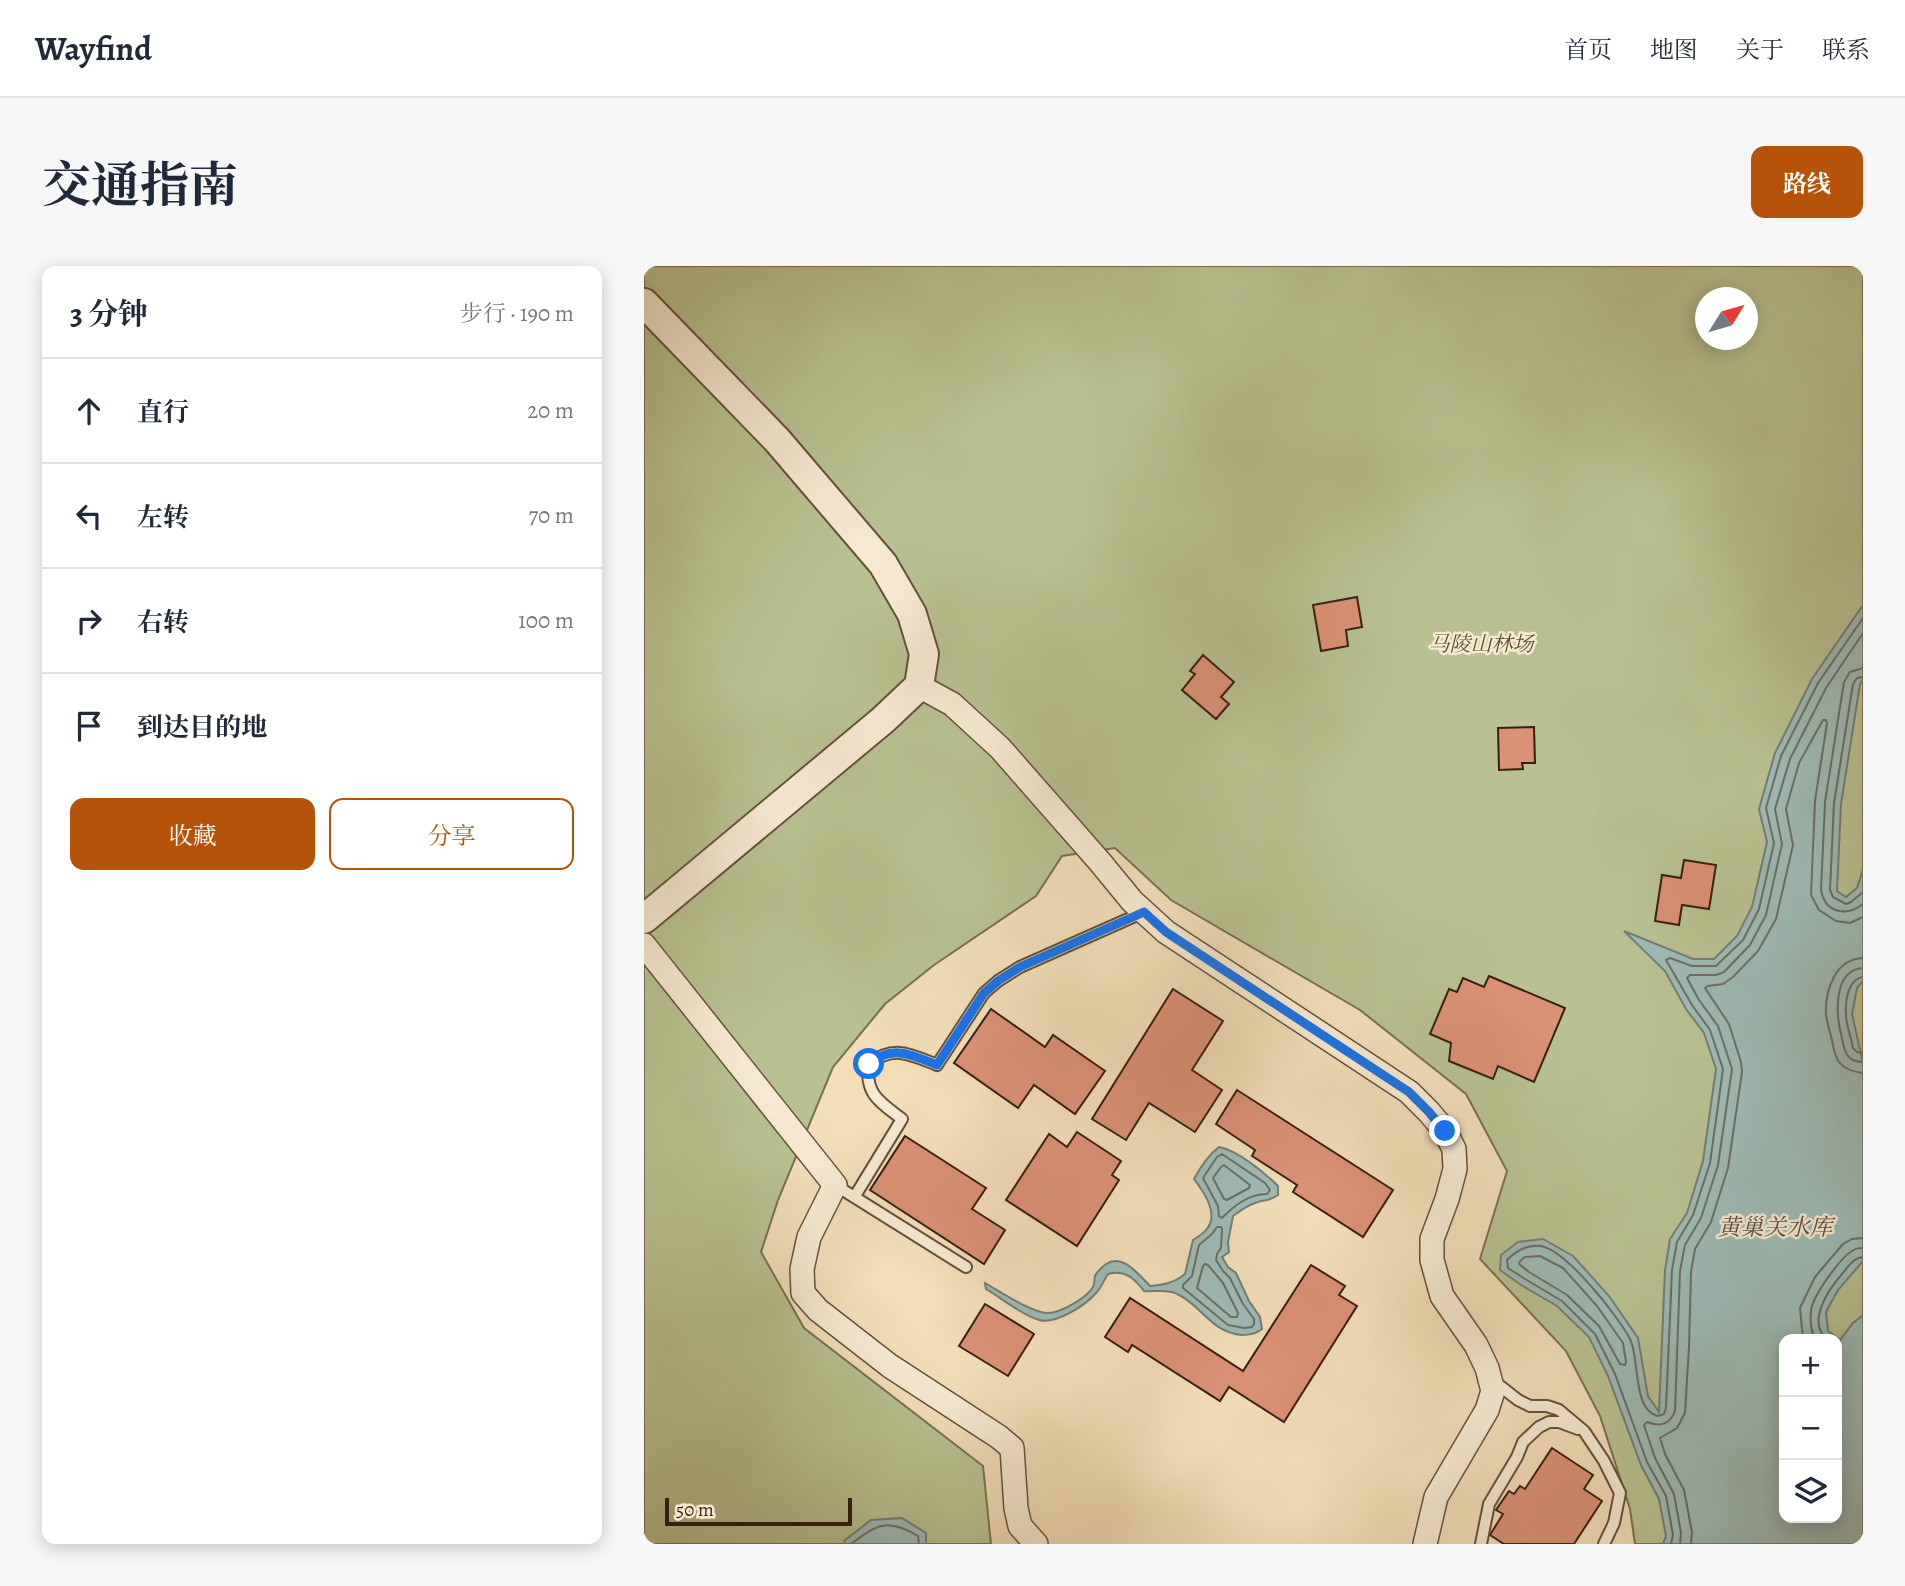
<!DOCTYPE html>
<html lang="zh">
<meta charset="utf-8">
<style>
:root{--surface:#fff;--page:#f6f6f7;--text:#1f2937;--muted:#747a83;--line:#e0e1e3;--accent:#b45309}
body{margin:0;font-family:Alegreya,"Noto Serif SC",serif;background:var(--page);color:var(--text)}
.controls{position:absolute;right:21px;bottom:21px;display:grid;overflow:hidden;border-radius:14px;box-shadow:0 4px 18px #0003}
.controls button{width:63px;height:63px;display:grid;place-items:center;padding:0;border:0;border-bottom:2px solid var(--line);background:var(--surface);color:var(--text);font:35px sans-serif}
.compass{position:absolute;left:1051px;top:21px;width:63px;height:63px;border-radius:50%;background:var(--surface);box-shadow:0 4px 18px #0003;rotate:53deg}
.scale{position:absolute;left:21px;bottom:18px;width:187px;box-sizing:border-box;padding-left:7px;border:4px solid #372010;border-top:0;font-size:19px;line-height:24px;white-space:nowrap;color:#372010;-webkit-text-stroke:5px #f7ead1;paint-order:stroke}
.stop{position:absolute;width:21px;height:21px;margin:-16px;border:5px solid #1a73e8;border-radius:50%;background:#fff}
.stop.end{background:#1a73e8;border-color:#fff;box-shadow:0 2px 7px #0008}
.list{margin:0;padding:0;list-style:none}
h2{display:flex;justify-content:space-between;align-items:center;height:91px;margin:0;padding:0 28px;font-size:30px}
h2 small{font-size:23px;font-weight:400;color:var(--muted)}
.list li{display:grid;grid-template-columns:46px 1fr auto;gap:21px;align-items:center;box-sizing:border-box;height:105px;padding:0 28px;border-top:2px solid var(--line)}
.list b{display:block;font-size:26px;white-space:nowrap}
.list em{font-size:23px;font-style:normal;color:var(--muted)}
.actions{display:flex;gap:14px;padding:21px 28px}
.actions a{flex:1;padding:16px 0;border:2px solid var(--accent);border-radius:14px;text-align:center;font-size:24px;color:var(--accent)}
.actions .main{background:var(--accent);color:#fff}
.icon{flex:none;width:38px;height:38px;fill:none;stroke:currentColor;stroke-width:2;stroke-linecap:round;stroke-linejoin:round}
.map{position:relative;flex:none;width:1219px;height:1278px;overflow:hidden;border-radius:14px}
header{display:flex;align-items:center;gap:42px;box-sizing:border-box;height:98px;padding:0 35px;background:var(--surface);border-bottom:2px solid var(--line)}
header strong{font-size:33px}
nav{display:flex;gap:38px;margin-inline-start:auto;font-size:24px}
.intro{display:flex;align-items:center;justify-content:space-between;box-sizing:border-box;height:168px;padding:0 42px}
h1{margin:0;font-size:49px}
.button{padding:18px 32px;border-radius:14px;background:var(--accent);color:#fff;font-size:24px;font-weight:700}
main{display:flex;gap:42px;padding:0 42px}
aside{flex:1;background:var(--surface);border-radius:14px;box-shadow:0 4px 18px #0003}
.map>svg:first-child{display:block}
.green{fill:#b9c190;stroke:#787050;stroke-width:2;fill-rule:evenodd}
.water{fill:#9dbbb6;stroke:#747d74;stroke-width:2;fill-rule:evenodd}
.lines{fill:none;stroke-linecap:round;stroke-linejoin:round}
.shore{stroke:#6a6e63;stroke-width:2}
.building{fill:#da9274;stroke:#372010;stroke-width:2}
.service-casing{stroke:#66503a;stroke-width:14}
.minor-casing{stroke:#66503a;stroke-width:26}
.tertiary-casing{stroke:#66503a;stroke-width:32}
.service{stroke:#f7ead1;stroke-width:10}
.minor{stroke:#f7ead1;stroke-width:23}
.tertiary{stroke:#f7ead1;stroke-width:28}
.route{stroke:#1a73e8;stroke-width:9}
.labels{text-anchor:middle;stroke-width:5;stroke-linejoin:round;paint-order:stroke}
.park-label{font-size:21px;font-style:italic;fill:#5e5036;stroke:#f7ead1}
.water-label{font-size:23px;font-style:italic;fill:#564e42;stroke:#f7ead1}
</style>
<header>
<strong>Wayfind</strong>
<nav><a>首页</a><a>地图</a><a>关于</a><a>联系</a></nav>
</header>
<div class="intro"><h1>交通指南</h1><a class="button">路线</a></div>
<main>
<aside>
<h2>3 分钟<small>步行 · 190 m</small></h2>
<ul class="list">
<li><svg class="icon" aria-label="ahead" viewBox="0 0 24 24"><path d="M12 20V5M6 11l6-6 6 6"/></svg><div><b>直行</b></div><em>20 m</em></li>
<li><svg class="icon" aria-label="left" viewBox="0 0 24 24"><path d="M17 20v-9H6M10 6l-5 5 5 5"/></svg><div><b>左转</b></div><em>70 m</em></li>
<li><svg class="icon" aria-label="right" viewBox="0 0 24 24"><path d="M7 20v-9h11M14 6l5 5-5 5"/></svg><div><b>右转</b></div><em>100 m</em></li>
<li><svg class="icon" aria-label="arrive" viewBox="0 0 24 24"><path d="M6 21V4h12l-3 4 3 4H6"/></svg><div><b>到达目的地</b></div></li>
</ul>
<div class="actions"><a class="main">收藏</a><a>分享</a></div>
</aside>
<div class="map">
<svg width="1219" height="1278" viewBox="0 0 1219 1278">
<rect width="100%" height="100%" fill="#f3deb8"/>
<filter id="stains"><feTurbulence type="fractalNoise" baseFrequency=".00286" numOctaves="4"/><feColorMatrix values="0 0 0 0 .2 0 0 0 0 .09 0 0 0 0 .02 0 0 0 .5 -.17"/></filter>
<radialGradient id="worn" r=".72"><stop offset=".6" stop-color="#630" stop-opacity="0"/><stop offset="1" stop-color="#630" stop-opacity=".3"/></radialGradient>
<path class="green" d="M 0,0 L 1219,0 L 1219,1278 L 991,1278 L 986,1243 L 956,1150 L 922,1085 L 836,993 L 863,905 L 822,828 L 716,744 L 527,634 L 471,582 L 418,590 L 392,630 L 290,699 L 241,738 L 189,801 L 134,934 L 117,986 L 160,1062 L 339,1200 L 347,1278 L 0,1278 ZM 1062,32 L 1104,32 L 1104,74 L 1062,74 ZM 1140,1073 L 1193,1073 L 1193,1252 L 1140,1252 Z"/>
<path class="water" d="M 1219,339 L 1219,413 L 1216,418 L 1197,538 L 1193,625 L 1202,631 L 1213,622 L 1219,603 L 1219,715 L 1213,722 L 1208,748 L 1219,797 L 1219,995 L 1194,1024 L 1182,1046 L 1184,1065 L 1196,1074 L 1209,1057 L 1219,1049 L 1219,1278 L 1019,1278 L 1022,1270 L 1015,1233 L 997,1199 L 964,1110 L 945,1071 L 913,1040 L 877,1019 L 856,1004 L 857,989 L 874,976 L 899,973 L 929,990 L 965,1030 L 994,1072 L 1004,1130 L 1015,1146 L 1021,1004 L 1026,973 L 1043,947 L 1059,895 L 1072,803 L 1060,767 L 1042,743 L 1021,705 L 980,665 L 1049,693 L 1070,693 L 1093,670 L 1108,641 L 1123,576 L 1115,543 L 1131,487 L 1168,413 ZM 1140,1073 L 1193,1073 L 1193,1252 L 1140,1252 Z
M 575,881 C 593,884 621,907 634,920 L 634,929 C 624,936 621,933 611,937 C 602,940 596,945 589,950 L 584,976 L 585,986 L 578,991 L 584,1001 L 592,1007 L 605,1035 L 616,1051 L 618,1063 C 612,1068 606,1069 598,1069 C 566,1066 558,1039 533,1028 C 524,1023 511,1026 500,1025 C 491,1013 481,1003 464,1008 C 460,1014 457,1022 452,1027 C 442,1039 411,1059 395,1054 C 376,1048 359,1033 342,1023 L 341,1017 C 355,1025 388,1047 404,1047 C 416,1047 443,1032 449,1021 C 451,1018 450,1014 451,1010 C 453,1006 458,1001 462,998 C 479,987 495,1009 506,1020 C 519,1019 530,1017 541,1008 L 549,974 C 553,971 559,968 562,964 C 576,949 560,926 550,913 C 557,900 564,889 575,881 Z
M 258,1252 L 282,1267 L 282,1278 L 200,1278 L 201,1274 L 227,1254 Z"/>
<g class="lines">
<path class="shore" d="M 1219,402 L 1206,406 L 1200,416 L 1181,536 L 1177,624 C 1181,647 1202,651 1219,638
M 1219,411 L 1213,412 L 1209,418 L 1190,537 L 1186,624 L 1189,631 L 1202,638 L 1207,636 L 1219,626
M 1219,692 C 1191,693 1181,724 1182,749 C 1183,756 1185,763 1187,770 C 1189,779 1190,789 1195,796 C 1201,804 1210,806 1219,807
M 1219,702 C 1189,704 1192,748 1197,768 C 1199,775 1199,784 1204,790 C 1208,795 1213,796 1219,796
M 1219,711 C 1204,713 1201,735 1202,748 C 1202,759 1207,771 1209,782 L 1213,786 L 1219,787
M 578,888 L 621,917 L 626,924 L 623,928 C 604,928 590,940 578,952 L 575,950 L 574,940 L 559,912 L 573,891 Z
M 580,899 L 606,919 L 605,922 L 583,934 L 580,933 L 569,912 L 577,901 Z
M 573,961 L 577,961 L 578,963 L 577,982 L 573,988 L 572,994 L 579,1005 L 586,1012 L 599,1038 L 610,1053 L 610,1058 L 608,1061 L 600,1062 L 584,1059 L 539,1022 L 539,1019 L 548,1010 L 555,979 L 568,968 Z
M 896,990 L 919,1002 L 953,1040 L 979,1077 L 982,1096 L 981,1099 L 976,1098 L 955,1060 L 923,1029 L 885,1006 L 875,998 L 876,995 L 881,991 Z
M 561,998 L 564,999 L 579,1017 L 594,1047 L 593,1051 L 587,1051 L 553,1022 L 559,1000 Z
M 1159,1073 L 1156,1042 L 1171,1011 L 1199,978 L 1208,973 L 1219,972
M 1171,1073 C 1167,1065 1166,1054 1167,1045 C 1168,1031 1196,992 1208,985 C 1213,982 1214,982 1219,982
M 1183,1073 C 1162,1056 1185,1023 1198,1008 C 1204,1001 1209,992 1219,991
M 207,1278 C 233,1258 244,1252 274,1270 L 275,1278
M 1027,1278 L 1029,1269 L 1022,1230 L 1003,1196 L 971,1108 L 951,1068 L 918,1035 L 881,1013 L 864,1002 L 863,994 C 872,985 884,978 897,980 C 923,985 974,1050 986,1073 C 996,1092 988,1144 1014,1150 L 1020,1148 L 1022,1142 L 1028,1004 L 1033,976 L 1049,949 L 1066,897 L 1079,803 L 1066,764 L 1048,739 L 1022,694 L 1026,692 L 1048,700 L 1072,700 L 1099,674 L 1115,643 L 1130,577 L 1122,542 L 1137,490 L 1174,417 L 1219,352
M 1036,1278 L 1037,1267 L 1030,1228 L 1011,1192 L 1000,1159 L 1003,1156 C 1015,1161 1026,1159 1031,1145 L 1036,1005 L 1041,979 L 1057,952 L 1074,899 L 1088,803 L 1074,760 L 1055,734 L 1043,712 L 1046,709 L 1072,709 L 1080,706 L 1106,679 L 1122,649 L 1138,578 L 1131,543 L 1146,493 L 1182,422 L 1219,367
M 1047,1278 L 1048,1266 L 1040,1224 L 1021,1188 L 1016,1172 L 1033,1162 L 1041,1147 L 1045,1081 L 1047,1006 L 1051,983 L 1067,956 L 1084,902 L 1098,806 L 1097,796 L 1085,758 L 1061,722 L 1064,720 L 1079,718 L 1089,711 L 1114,685 L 1132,653 L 1149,579 L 1142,543 L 1155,497 L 1179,454 L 1182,454 L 1183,457 L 1171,535 L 1167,629 L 1175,644 L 1192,655 L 1206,657 L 1219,651"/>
</g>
<path class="building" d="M 713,331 L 718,361 L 702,364 L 704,380 L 677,385 L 669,339 Z
M 559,389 L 590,416 L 577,431 L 585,438 L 572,453 L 538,424 L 551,408 L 546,405 Z
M 890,461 L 891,497 L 878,497 L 879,503 L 855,504 L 854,462 Z
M 1040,594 L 1072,599 L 1065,643 L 1038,639 L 1035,659 L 1011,655 L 1018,609 L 1037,612 Z
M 845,710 L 921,742 L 890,816 L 854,800 L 849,813 L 805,795 L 807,777 L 786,768 L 805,723 L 813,726 L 819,712 L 840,721 Z
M 529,723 L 579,755 L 548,804 L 578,824 L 551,866 L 505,837 L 482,874 L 448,853 Z
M 347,743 L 401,781 L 409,769 L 461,805 L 431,848 L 390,819 L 374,842 L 310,797 Z
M 593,824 L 749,924 L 719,971 L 649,926 L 653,919 L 608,890 L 611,884 L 572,858 Z
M 433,866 L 477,895 L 468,909 L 475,914 L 433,980 L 362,934 L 405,868 L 423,881 Z
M 261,870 L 342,922 L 328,943 L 361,964 L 340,998 L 226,924 Z
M 667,999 L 701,1020 L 695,1029 L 713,1040 L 640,1156 L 585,1121 L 576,1135 L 488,1079 L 484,1086 L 461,1071 L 486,1032 L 599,1105 Z
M 341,1038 L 390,1068 L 364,1110 L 315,1080 Z
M 908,1182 L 949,1209 L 940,1223 L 958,1235 L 930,1278 L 860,1278 L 846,1269 L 859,1248 L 852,1244 L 865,1225 L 870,1228 L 876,1220 L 881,1223 Z"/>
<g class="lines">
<defs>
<path id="service" d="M 191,919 L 322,1001
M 211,930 L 258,853 C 237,837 220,828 225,798 C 250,778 268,789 293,799 L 340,727 L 354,715 L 376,701 L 500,646
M 851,1116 L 874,1134 L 886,1140 L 903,1140 L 915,1144 L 940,1165 L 960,1195 L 976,1227 L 970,1257 L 960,1278
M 837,1278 L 845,1238 L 873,1191 L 879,1176 L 895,1161 L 905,1156 L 915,1156 L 934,1163"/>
<path id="minor" d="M 275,420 L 308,438 L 356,482 L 456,596 L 488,635 L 522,666 L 765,826 L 785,846 L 801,865 L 810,883 L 811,903 L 803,933 L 788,973 L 788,994 L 798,1030 L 832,1079 L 843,1102 L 849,1125 L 843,1144 L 792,1231 L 781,1278
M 0,679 L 191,919 L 165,971 L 158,1003 L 159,1027 L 174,1044 L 246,1100 L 355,1171 L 368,1182 L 372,1242 L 376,1260 L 392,1278"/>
<path id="tertiary" d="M 0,37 L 133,174 L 239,298 L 268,348 L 280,388 L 275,420 L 239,454 L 0,653"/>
</defs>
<use href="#service" class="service-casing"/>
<use href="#minor" class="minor-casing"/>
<use href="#tertiary" class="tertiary-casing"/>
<use href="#service" class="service"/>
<use href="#minor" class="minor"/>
<use href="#tertiary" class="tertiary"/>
</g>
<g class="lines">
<path class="route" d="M 225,798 C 249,778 268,789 293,799 L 340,727 L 354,715 L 376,701 L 500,646 L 522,666 L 765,826 L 785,846 L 801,865"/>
</g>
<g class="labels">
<g class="park-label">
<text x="837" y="385">马陵山林场</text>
</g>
<g class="water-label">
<text x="1131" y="969">黄巢关水库</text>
</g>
</g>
<rect width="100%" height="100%" filter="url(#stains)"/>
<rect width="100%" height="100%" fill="url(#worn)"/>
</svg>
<div class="controls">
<button>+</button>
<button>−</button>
<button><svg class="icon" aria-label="layers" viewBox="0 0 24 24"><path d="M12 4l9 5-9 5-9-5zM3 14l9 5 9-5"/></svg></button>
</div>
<svg class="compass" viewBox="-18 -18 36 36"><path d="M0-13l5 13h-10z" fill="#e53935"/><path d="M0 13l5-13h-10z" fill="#747a83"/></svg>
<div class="scale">50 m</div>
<div class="stop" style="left:225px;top:798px"></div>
<div class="stop end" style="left:801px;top:865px"></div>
</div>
</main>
